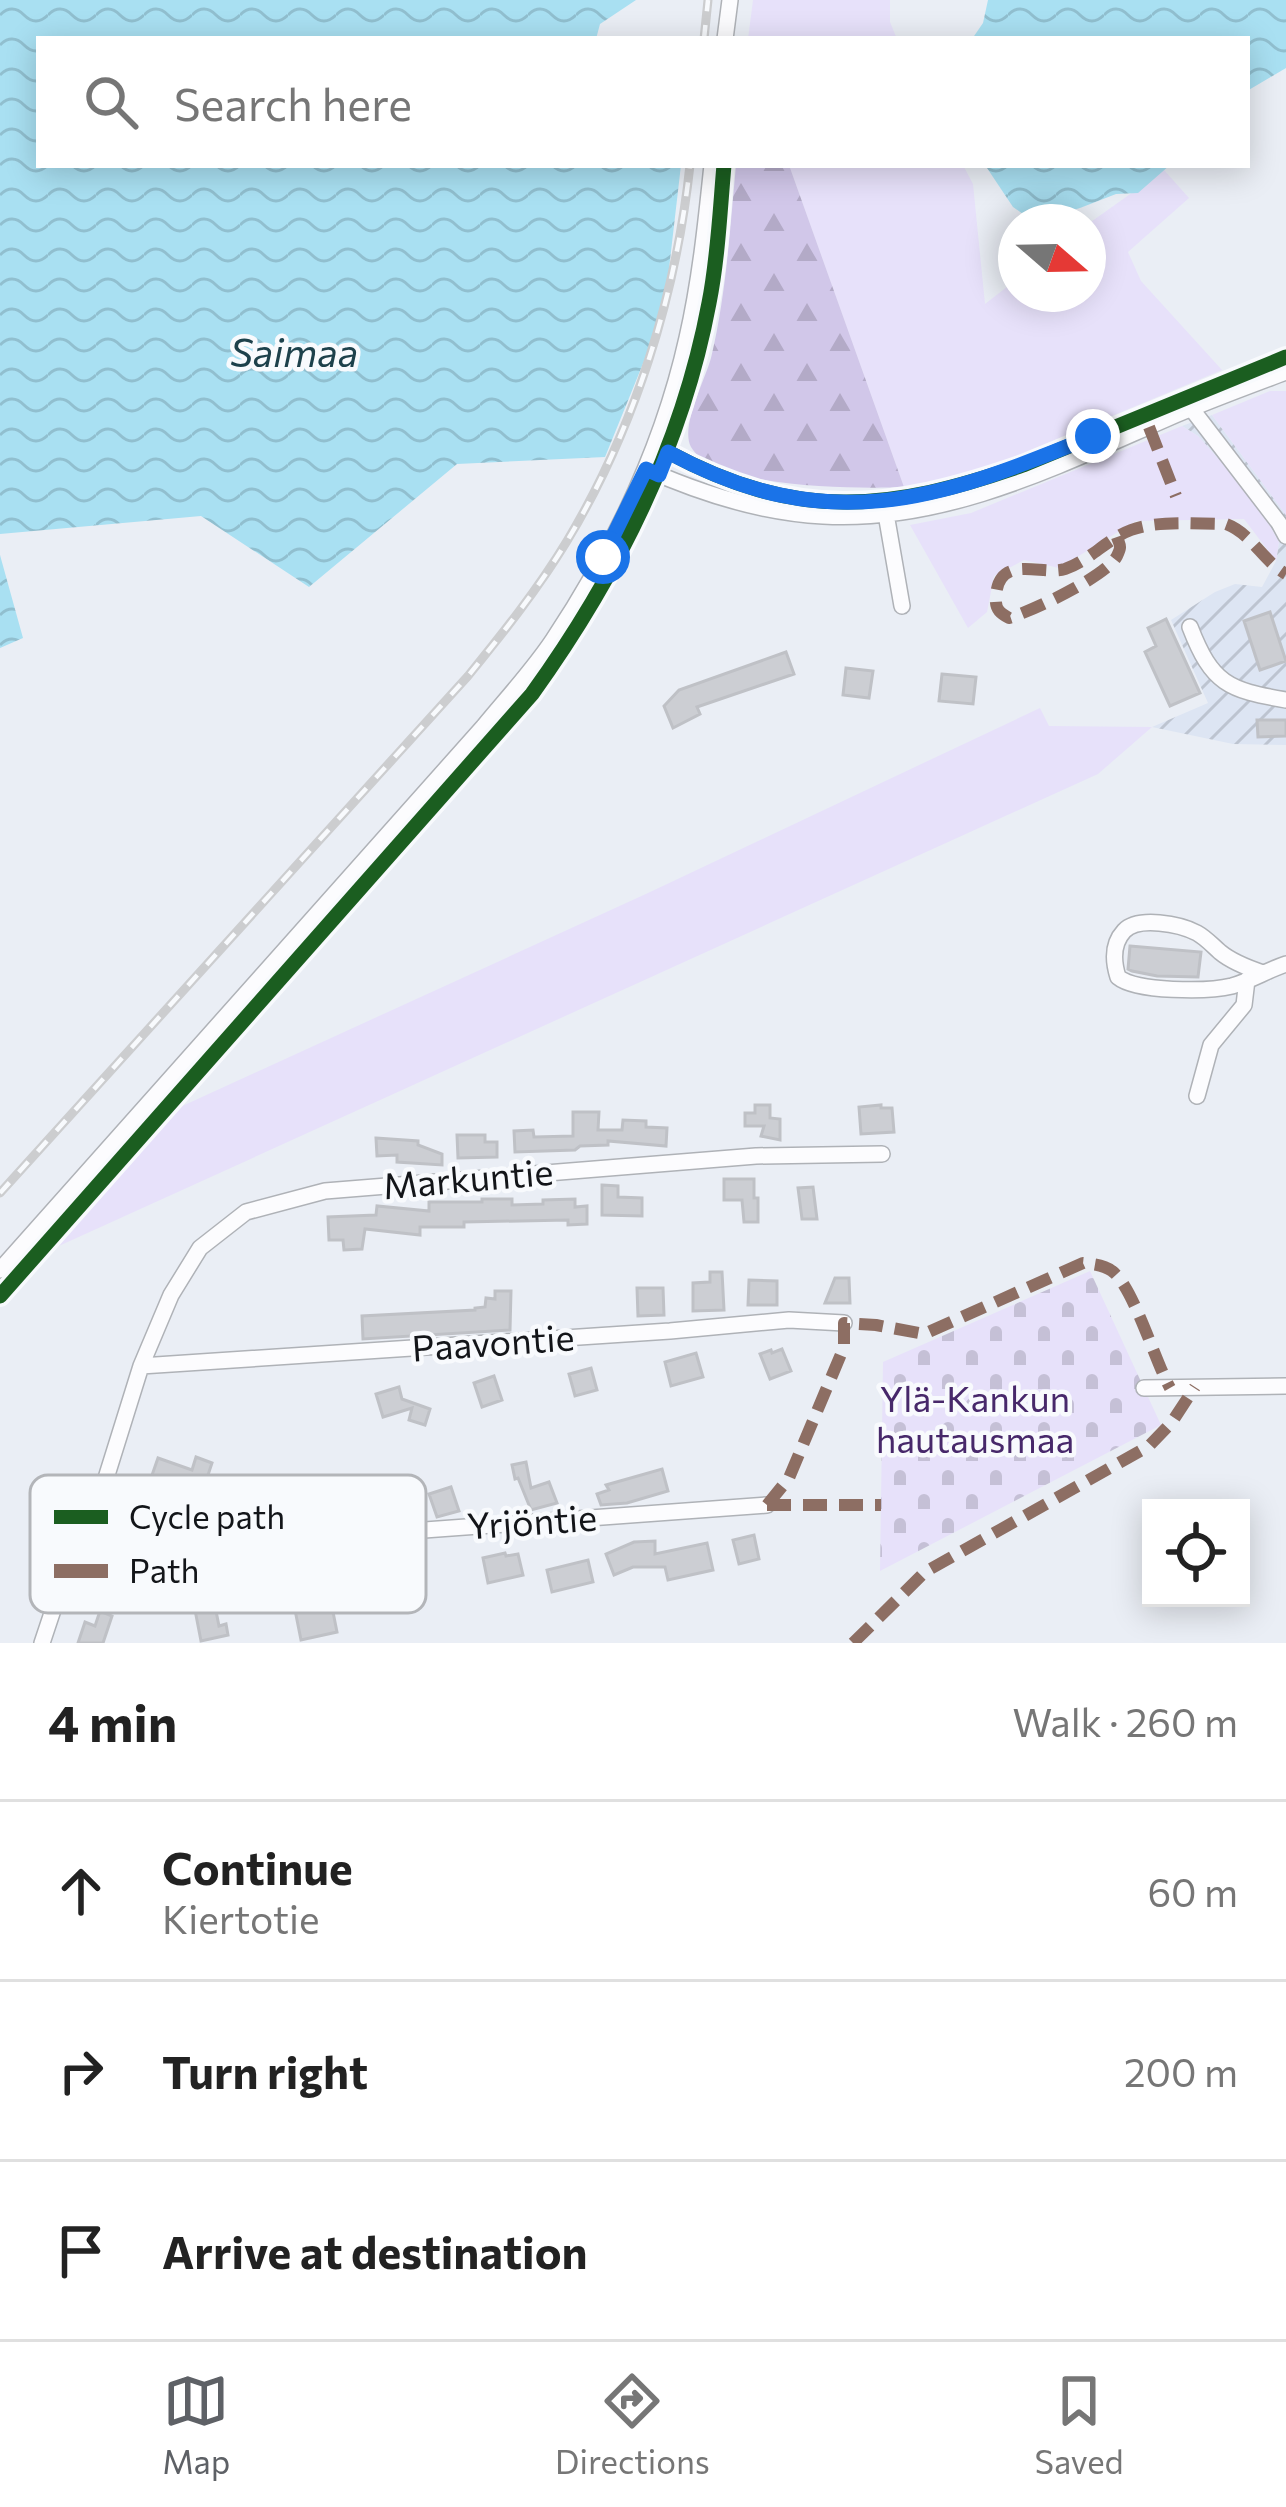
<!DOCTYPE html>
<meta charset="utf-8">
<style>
:root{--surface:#fff;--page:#f6f6f6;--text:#222;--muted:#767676;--line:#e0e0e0;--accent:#5e6166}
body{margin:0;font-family:Commissioner,sans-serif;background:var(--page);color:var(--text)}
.controls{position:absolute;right:36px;bottom:36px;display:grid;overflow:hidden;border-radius:0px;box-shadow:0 6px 30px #0003}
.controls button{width:108px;height:108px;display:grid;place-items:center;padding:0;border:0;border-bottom:3px solid var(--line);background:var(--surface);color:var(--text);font:60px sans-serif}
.compass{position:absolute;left:998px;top:204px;width:108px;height:108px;border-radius:50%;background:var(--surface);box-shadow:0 6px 30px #0003;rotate:110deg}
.stop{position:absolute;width:36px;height:36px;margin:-27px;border:9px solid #1a73e8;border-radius:50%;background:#fff}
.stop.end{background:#1a73e8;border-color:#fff;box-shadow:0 3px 12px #0008}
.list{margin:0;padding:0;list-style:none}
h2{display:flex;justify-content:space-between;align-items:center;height:156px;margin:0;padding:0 48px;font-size:51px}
h2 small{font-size:39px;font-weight:400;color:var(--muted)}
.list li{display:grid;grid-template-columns:78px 1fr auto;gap:36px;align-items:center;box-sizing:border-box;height:180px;padding:0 48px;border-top:3px solid var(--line)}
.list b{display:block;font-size:45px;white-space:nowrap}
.list p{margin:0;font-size:39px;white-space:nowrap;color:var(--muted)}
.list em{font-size:39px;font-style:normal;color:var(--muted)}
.icon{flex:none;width:66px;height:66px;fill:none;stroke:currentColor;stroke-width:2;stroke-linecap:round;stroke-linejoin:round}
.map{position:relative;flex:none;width:1286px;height:1643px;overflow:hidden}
.search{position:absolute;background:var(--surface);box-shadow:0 6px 30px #0003;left:36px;right:36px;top:36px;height:132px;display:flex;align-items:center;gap:30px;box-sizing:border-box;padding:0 42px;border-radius:0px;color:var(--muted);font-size:45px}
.sheet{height:696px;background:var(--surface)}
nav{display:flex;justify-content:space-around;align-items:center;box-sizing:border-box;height:168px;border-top:3px solid var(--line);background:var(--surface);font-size:33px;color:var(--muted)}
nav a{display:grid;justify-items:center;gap:6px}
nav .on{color:var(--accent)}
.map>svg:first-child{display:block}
.industrial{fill:url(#industrial-furrows)}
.green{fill:#e7e1fa}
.forest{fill:url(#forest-firs)}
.cemetery{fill:url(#cemetery-stones)}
.water{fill:url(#water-waves)}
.building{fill:#ccced3;stroke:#bfc1c6;stroke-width:3}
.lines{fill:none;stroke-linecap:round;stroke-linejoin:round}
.minor-casing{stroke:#afb2b7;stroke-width:18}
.minor{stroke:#fcfcfe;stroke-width:15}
.rail-casing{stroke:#cccdcf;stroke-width:9}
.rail{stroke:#f8fafd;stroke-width:4.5;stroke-dasharray:14;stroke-linecap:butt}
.quiet{stroke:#8d6e63;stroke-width:12;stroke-dasharray:24 12;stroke-linecap:butt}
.cycleway-casing{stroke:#f8fafd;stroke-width:22}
.cycleway{stroke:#1b5e20;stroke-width:15}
.route{stroke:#1a73e8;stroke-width:15}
.labels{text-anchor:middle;stroke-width:9;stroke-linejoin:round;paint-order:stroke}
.street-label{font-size:36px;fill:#131519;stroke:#f8fafd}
.park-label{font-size:36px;fill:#47286a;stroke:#f8fafd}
.water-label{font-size:39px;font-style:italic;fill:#1d414b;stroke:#f8fafd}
.key{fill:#f8fafd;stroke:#b3b5b9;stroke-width:3}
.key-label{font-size:33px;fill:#131519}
</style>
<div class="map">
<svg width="1286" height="1643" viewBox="0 0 1286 1643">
<defs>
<pattern id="industrial-furrows" width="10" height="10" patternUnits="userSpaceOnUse" patternTransform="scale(3)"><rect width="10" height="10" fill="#dde5f3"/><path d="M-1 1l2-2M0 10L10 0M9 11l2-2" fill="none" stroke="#bdc4d0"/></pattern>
<pattern id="forest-firs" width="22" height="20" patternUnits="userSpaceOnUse" patternTransform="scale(3)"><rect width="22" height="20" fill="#d1c7e9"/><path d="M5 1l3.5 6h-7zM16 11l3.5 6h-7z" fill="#b3aac7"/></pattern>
<pattern id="cemetery-stones" width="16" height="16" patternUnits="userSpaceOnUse" patternTransform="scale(3)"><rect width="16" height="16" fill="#e7e1fa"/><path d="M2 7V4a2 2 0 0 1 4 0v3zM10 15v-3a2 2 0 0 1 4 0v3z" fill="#c5c0d6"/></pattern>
<pattern id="water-waves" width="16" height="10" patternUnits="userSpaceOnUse" patternTransform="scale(3)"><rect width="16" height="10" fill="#a9e0f2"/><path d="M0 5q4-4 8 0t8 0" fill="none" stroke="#91bfcf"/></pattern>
</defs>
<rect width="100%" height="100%" fill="#eaeef5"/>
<path class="industrial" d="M 1212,415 L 1286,515 L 1286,745 L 1233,744 L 1152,727 L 1208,703 L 1171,620 L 1215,592 L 1235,584 L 1262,587 L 1276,561 L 1279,542 L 1266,519 L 1239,482 L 1198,436 L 1182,426 Z"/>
<path class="green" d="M 753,0 L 890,0 L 890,22 L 897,39 L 748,39 Z
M 789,165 L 963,165 L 973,184 L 985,304 L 1016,280 L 1016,294 L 1088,294 L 1088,224 L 1164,170 L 1189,198 L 1128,252 L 1141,281 L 1222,370 L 975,473 L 904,487 Z
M 1270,391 L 1286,391 L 1286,515 L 1212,415 Z
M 1182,426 L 1198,436 L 1239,482 L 1266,519 L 1279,542 L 1276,561 L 1244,519 L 1136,521 L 1059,568 L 1024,560 L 994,576 L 987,612 L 968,628 L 910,525 L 971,513 Z
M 1040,708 L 1049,726 L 1152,727 L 1098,774 L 50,1250 L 178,1108 L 648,893 Z"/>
<path class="forest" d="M 736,165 L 789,165 L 904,487 C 860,489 715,489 691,447 C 680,427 705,380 711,358 C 726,296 730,229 736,165 Z"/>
<path class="cemetery" d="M 1090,1271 L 1161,1425 L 880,1571 L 883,1362 Z"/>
<path class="water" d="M 0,0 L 636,0 L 600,24 L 596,39 L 39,39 L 39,165 L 681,165 L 664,312 L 605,457 L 457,464 L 309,587 L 201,516 L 0,534 Z
M 988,0 L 1286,0 L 1286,68 L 1247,91 L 1247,39 L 972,39 L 983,23 Z
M 985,165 L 1170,165 L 1138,193 L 1116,194 L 1080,208 L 1046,218 L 1030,219 L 1013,207 Z
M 0,555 L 23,638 L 0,648 Z"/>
<path class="building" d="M 1270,612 L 1286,661 L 1260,670 L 1244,621 Z
M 1166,619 L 1200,693 L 1170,706 L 1145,652 L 1156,646 L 1148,628 Z
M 786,652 L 794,674 L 697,707 L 700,714 L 673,728 L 664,706 L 679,690 Z
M 846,668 L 873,671 L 869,698 L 843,695 Z
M 942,674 L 976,677 L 973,704 L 939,701 Z
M 1257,720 L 1286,720 L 1286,736 L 1258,737 Z
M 1130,946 L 1201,952 L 1198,977 L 1157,976 L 1132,971 L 1128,969 Z
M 755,1105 L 770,1105 L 770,1118 L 780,1119 L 780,1140 L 761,1136 L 764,1126 L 745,1126 L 745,1113 L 755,1113 Z
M 881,1105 L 881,1108 L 892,1108 L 894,1132 L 861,1134 L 859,1107 Z
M 573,1112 L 599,1112 L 598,1130 L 622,1130 L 623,1120 L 646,1121 L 646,1127 L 667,1128 L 666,1146 L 608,1141 L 608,1145 L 580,1146 L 575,1150 L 515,1152 L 514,1131 L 533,1130 L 534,1137 L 573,1136 Z
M 457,1135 L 485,1135 L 485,1142 L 497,1142 L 497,1157 L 458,1158 Z
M 376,1138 L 418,1141 L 418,1145 L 442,1154 L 442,1165 L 397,1162 L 397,1155 L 377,1156 Z
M 724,1179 L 754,1179 L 754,1198 L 758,1198 L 758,1222 L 744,1222 L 742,1200 L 724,1200 Z
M 602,1185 L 618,1186 L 618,1197 L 642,1198 L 642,1216 L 602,1215 Z
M 813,1187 L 817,1219 L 802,1219 L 798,1188 Z
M 482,1199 L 512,1199 L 512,1205 L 543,1204 L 543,1200 L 575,1199 L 575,1207 L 587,1206 L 587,1224 L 568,1225 L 568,1220 L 464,1222 L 464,1227 L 420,1227 L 420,1235 L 365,1229 L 362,1249 L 344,1250 L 343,1240 L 329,1240 L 328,1217 L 376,1215 L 377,1206 L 429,1211 L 429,1202 L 482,1202 Z
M 710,1272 L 722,1272 L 724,1310 L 693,1311 L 693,1283 L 710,1282 Z
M 835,1278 L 849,1278 L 850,1303 L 825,1303 Z
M 749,1280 L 777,1281 L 777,1305 L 748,1305 Z
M 637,1288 L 663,1288 L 664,1315 L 638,1316 Z
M 495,1291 L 511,1291 L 510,1330 L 363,1339 L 362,1316 L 475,1310 L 475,1308 L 485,1307 L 486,1298 L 495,1299 Z
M 782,1349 L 791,1371 L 770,1379 L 760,1354 L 771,1350 L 772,1353 Z
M 696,1353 L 703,1377 L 671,1386 L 665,1362 Z
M 591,1368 L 597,1390 L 575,1396 L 569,1374 Z
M 494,1376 L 502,1400 L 482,1407 L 474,1383 Z
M 399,1387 L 402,1399 L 430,1409 L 425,1425 L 409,1420 L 412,1408 L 383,1417 L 376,1394 Z
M 196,1457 L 212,1463 L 188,1535 L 157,1538 L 149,1535 L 153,1522 L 161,1525 L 175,1486 L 151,1478 L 158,1458 L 192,1470 Z
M 526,1462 L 531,1488 L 549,1482 L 557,1503 L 531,1510 L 518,1478 L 515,1479 L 512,1465 Z
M 662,1469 L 668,1491 L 627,1503 L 601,1505 L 597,1494 L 609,1490 L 606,1485 Z
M 451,1487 L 459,1511 L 437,1517 L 429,1494 Z
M 754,1535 L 759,1559 L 739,1564 L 733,1540 Z
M 655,1541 L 655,1554 L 707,1543 L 713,1570 L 668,1580 L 665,1567 L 633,1567 L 614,1575 L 606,1554 L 634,1542 Z
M 505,1553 L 506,1556 L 518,1554 L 523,1575 L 488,1583 L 483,1558 Z
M 588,1560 L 593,1582 L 552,1592 L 547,1570 Z
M 331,1602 L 337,1632 L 301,1640 L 295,1610 Z
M 215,1606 L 219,1626 L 226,1624 L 228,1635 L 201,1641 L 195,1610 Z
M 100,1611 L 112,1616 L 103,1643 L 78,1643 L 85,1622 L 95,1626 Z"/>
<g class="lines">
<defs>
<path id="minor" d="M 725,39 L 730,0
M 1191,408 L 1279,523 L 1286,536
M 646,469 C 700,493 764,513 823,516 C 945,523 1058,466 1166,419 C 1205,402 1246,387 1286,372
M 886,514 L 902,606
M 1190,627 C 1212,684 1228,690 1286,700
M 1263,973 C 1248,968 1232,962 1220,952 C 1212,945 1206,938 1197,933 C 1180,924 1138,916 1124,931 C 1112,944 1113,961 1118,977 C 1136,992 1208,992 1232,986 C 1250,981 1268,970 1286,964
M 1197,1096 L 1211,1045 L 1244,1005 L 1247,980
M 0,1270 L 484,726 C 507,698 533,670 553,640 C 614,548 663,446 687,338 C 700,281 706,223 712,165
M 141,1366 L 670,1331 L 789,1320 L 844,1323
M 1144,1388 L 1286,1386
M 82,1555 L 767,1505
M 42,1643 L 59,1592 L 82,1555 L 141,1366 L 171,1295 L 200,1248 L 246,1212 L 325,1191 L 756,1156 L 882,1154"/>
</defs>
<use href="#minor" class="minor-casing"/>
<use href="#minor" class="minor"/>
<defs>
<path id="rail" d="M 704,39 L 708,0
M 0,1193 L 468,676 C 503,633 538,589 567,541 C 635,428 676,296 690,165"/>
</defs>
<use href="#rail" class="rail-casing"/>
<use href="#rail" class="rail"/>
<path class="quiet" d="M 1149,427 L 1176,496
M 1117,537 C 1120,546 1122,546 1117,556 C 1107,576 1032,611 1009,618 C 998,612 995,608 996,596 C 999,553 1042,576 1065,569 C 1089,561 1107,539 1131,530 C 1158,520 1196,524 1226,524 C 1251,533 1263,561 1286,574
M 767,1505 L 789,1478 L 844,1347 L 844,1323 L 876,1325 L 924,1334 L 1083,1263 C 1093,1264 1104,1265 1112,1271 C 1133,1286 1155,1361 1170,1388
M 767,1505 L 881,1505
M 853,1643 L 925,1572 L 1149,1446 L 1172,1422 L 1195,1387"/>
<defs>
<path id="cycleway" d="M 668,452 C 796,521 889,512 1023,465 L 1286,357
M 0,1296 L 532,694 C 617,576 682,447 709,303 C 718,258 720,210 724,165"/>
</defs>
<use href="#cycleway" class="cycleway-casing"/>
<use href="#cycleway" class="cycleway"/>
</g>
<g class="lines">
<path class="route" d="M 603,557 L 646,469 L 659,475 L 668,452 C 827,538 936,501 1093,436"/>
</g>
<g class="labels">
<g class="street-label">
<text transform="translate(468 1179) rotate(-5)" y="13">Markuntie</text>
<text transform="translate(493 1343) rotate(-4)" y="13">Paavontie</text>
<text transform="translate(532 1522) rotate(-4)" y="13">Yrjöntie</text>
</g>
<g class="park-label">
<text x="975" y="1412">Ylä-Kankun<tspan x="975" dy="41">hautausmaa</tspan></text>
</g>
<g class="water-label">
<text x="294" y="367">Saimaa</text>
</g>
</g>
<rect x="30" y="1475" width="396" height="138" rx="18" class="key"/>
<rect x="54" y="1510" width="54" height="14" fill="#1b5e20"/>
<rect x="54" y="1564" width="54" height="14" fill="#8d6e63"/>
<g class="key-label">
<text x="129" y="1529">Cycle path</text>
<text x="129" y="1583">Path</text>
</g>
</svg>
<div class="controls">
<button><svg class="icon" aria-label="locate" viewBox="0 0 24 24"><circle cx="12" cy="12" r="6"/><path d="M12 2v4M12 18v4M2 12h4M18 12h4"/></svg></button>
</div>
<svg class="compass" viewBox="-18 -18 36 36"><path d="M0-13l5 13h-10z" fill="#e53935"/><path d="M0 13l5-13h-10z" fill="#767676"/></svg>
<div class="stop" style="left:603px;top:557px"></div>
<div class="stop end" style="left:1093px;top:436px"></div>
<div class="search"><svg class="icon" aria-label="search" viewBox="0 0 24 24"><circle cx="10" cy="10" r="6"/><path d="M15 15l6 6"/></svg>Search here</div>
</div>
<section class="sheet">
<h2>4 min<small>Walk · 260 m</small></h2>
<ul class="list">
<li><svg class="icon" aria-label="ahead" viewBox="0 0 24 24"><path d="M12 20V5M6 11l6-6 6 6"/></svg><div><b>Continue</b><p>Kiertotie</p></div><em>60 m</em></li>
<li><svg class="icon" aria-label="right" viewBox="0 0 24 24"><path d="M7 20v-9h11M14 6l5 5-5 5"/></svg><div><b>Turn right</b></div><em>200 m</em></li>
<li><svg class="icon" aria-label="arrive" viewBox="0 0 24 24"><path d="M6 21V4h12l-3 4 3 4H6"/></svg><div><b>Arrive at destination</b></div></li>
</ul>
</section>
<nav>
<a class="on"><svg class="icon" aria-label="map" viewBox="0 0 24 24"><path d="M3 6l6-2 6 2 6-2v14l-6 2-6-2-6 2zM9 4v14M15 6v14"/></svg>Map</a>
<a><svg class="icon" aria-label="directions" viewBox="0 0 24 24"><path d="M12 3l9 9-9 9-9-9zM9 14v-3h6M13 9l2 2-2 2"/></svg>Directions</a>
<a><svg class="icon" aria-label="saved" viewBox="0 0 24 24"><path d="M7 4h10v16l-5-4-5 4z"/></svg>Saved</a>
</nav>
